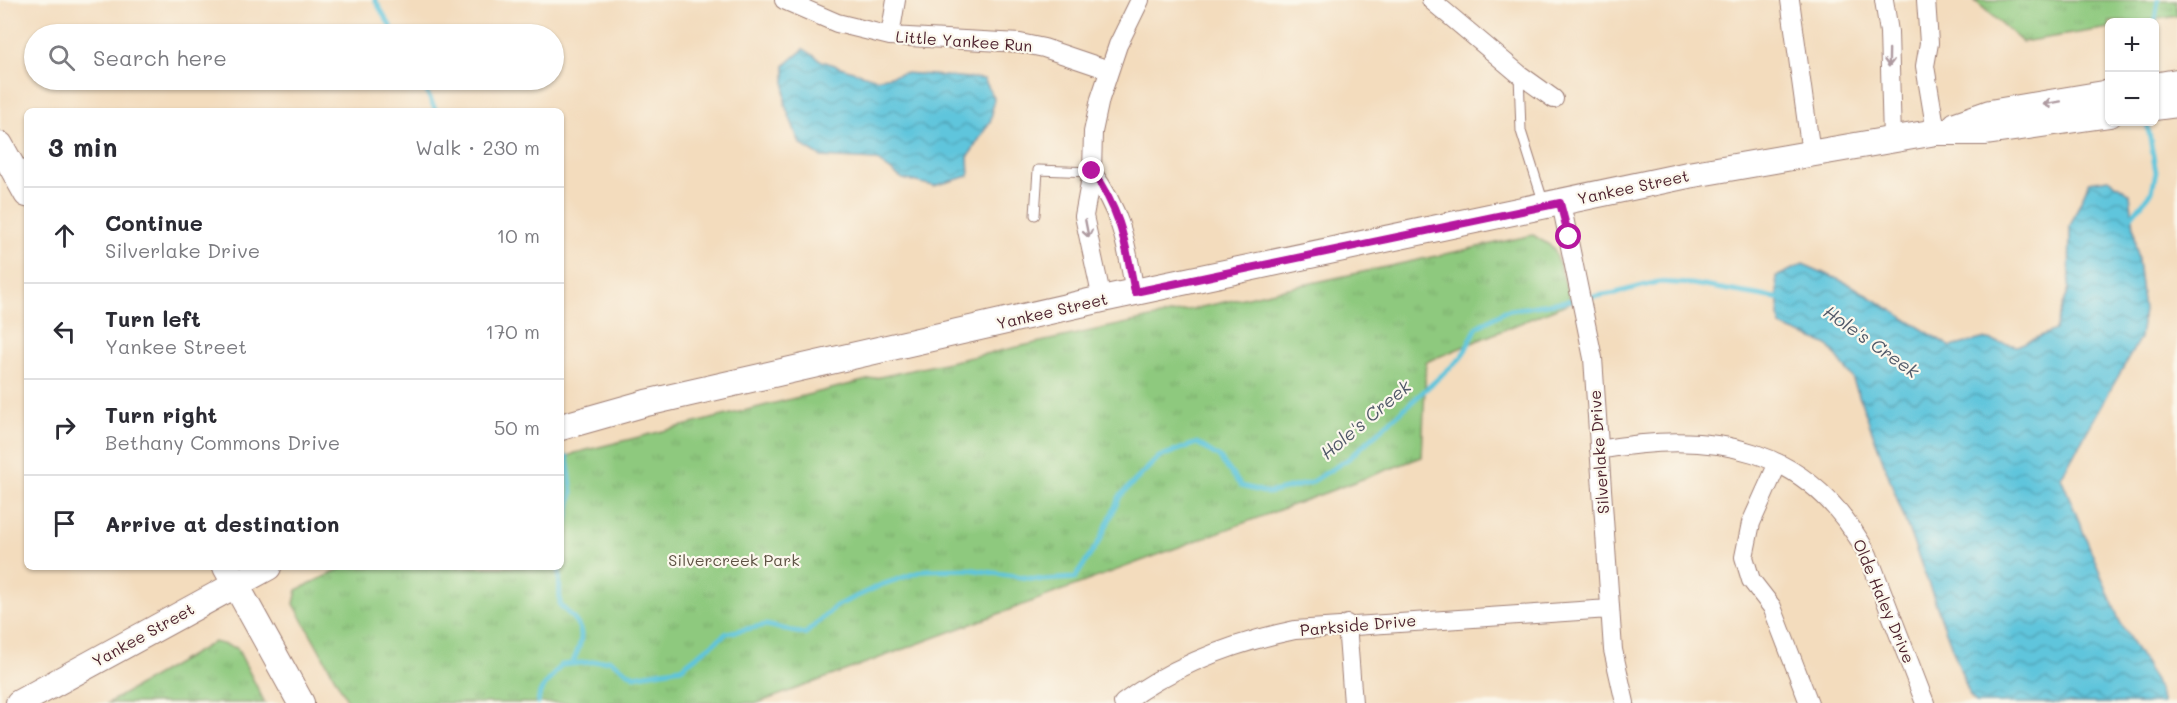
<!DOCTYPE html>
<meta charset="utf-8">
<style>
:root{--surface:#fff;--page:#f2f2f3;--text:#2b2b33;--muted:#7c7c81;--line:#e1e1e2}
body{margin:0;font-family:Mali,sans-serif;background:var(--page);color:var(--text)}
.controls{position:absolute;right:18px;top:18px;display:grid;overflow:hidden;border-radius:9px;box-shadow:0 2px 4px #0004}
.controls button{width:54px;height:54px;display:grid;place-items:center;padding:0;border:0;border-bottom:2px solid var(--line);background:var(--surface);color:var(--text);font:30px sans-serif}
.stop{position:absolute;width:18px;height:18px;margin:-14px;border:4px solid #b5179e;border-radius:50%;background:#fff}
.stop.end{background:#b5179e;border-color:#fff;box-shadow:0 2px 6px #0008}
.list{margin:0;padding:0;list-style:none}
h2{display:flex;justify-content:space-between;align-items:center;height:78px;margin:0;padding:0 24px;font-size:26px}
h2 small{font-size:20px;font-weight:400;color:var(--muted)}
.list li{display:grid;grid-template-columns:39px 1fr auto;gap:18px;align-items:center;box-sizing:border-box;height:96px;padding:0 24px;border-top:2px solid var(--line)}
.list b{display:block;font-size:22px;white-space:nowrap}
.list p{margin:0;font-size:20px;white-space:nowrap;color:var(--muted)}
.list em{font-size:20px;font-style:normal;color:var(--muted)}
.icon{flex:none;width:33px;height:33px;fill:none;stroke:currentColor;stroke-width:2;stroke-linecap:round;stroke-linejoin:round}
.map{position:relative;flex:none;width:2177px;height:703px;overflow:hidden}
.search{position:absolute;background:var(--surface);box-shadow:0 2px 4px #0004;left:24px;top:24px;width:540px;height:66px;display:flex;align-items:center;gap:15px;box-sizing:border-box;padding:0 21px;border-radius:33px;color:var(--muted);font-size:22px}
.panel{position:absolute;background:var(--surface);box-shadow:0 2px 4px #0004;left:24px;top:108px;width:540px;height:462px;border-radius:9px}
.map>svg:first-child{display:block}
.grass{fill:url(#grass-tufts);stroke:#6c7454;stroke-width:1.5}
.water{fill:url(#water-waves);stroke:#547284;stroke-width:1.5}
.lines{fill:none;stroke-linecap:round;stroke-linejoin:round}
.stream{stroke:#5fc5dc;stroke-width:5}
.lane-casing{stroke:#9e7e74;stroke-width:11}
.street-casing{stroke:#9e7e74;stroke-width:20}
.secondary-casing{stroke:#9e7e74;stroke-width:28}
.lane{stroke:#fff;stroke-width:9}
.street{stroke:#fff;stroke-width:18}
.secondary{stroke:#fff;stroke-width:26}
.oneway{stroke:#ae9aa0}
.route{stroke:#b5179e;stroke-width:8}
.labels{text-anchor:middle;stroke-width:4.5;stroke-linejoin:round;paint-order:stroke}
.street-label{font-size:16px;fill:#4a1f2b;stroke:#fbf7ec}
.park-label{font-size:16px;fill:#5e5244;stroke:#fbf7ec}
.water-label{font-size:18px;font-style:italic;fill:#515969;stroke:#fbf7ec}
</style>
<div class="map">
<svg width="2177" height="703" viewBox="0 0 2177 703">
<defs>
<pattern id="grass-tufts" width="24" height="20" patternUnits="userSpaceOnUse" patternTransform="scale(1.5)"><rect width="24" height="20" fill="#8ec97e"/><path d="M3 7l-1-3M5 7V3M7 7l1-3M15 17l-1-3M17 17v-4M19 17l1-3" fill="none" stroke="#7cac6d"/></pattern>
<pattern id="water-waves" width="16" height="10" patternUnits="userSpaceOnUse" patternTransform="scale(1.5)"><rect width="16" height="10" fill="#5fc5dc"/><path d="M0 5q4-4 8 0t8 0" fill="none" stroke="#509fb3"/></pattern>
</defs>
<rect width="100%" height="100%" fill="#fbf7ec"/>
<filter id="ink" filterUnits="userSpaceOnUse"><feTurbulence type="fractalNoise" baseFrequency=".0167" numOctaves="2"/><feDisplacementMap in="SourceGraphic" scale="12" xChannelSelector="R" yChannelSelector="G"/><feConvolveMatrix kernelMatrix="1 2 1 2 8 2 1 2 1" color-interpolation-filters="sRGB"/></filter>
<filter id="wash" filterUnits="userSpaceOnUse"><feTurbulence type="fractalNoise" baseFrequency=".008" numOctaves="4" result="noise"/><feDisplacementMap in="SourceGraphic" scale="24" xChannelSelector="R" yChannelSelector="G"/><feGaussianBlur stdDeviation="1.35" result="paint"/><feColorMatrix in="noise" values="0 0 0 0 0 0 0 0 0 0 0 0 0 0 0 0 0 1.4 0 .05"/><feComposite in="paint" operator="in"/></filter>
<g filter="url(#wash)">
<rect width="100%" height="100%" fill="#f3dcbd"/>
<path class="grass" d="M 1974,0 L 2177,0 L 2177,16 L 2140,22 L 2110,22 L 2109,28 L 2022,42 Z
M 1533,235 L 1554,248 L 1571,302 L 1426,362 L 1422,457 L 758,703 L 349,703 L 294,604 L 297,590 L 344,567 L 561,567 L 561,460 L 575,453 L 875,378 Z
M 214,642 L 237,648 L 265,703 L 108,703 Z"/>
<path class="water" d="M 804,49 L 822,61 L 877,79 L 904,73 L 984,79 L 994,98 L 991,120 L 968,157 L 969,176 L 934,186 L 903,179 L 876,160 L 821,157 L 800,144 L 785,105 L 785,65 Z
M 2109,179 L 2130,194 L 2144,310 L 2140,338 L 2061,477 L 2120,622 L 2155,681 L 2163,703 L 1976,703 L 1970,696 L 1852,377 L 1828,345 L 1780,326 L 1776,277 L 1803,264 L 1851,285 L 1951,347 L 1982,339 L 2017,346 L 2055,330 L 2069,288 L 2070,226 L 2089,182 Z"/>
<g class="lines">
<path class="stream" d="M 375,0 L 395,34
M 2154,27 L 2158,0
M 421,80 L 436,111
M 2130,218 L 2152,191 L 2156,172 L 2147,122
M 561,551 L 572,493 L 567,457
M 559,567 L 560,605 C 585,629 586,633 572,664
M 538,703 L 540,692 L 561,665 L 610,660 L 634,676 L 681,668 L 727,633 L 766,625 L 805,634 L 836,606 L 881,585 L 925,570 L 968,569 L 1042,580 L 1075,578 L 1100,540 L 1120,496 L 1159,457 L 1197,443 L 1219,457 L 1241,486 L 1268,493 L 1310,483 L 1348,459 L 1462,357 L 1477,327 L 1505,311 L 1615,293 L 1658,282 L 1692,284 L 1782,299"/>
</g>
</g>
<g filter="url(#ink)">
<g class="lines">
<defs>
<path id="lane" d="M 1519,74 L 1521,131 L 1544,204
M 1035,215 L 1038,170 L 1092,172"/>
<path id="street" d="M 784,0 L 837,23 L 890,36 L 1020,43 L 1044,48 L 1109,70
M 1431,0 L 1519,74 L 1554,99
M 1790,0 L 1811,153
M 1884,0 L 1889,32 L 1892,139
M 1926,0 L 1929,43 L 1925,66 L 1936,132
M 890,36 L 896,0
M 1092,172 C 1122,213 1126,243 1135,292
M 1561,203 L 1593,358 L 1613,650 L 1625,703
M 1102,299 L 1084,216 L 1092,172 L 1093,132 L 1100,99 L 1118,45 L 1140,0
M 1599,450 C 1713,429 1809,445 1868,555 L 1925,703
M 1778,463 L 1751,523 L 1744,557 L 1751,580 L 1772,607 L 1809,703
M 1347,624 L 1353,703
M 1123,703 C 1174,665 1233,643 1295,630 L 1609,609"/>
<path id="secondary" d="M 2154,86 L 2177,82
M 2154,107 L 2177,104
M 1956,125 L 1990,113 L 2110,93
M 0,145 L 27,194
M 561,427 L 646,403 L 1102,299 L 1688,175 L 1936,132 L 1986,132 L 2110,114
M 226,567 L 301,703
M 19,703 L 268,567"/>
</defs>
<use href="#lane" class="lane-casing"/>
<use href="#street" class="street-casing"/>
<use href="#secondary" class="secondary-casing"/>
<use href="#lane" class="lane"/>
<use href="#street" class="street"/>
<use href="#secondary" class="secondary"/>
</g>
<defs><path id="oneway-shaft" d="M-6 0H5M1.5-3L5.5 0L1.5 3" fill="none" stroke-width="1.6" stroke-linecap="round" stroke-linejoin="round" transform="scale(1.5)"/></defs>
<g class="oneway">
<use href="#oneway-shaft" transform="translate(1889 58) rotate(91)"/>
<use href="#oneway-shaft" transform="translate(2052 103) rotate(170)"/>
<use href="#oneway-shaft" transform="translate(1087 229) rotate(79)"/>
</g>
</g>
<g class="lines" filter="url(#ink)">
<path class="route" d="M 1092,171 C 1122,213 1125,243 1135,292 L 1560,203 L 1569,237"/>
</g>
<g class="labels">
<g class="street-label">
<text transform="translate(964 41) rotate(4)" y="6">Little Yankee Run</text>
<text transform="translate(1633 187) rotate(-12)" y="6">Yankee Street</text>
<text transform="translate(1052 311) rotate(-13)" y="6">Yankee Street</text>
<text transform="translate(1599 452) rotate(-94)" y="6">Silverlake Drive</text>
<text transform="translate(1884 601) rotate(67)" y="6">Olde Haley Drive</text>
<text transform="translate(1358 625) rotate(-5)" y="6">Parkside Drive</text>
<text transform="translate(143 635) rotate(-29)" y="6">Yankee Street</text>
</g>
<g class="park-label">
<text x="734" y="566">Silvercreek Park</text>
</g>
<g class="water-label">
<text transform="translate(1871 342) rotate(35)" y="6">Hole's Creek</text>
<text transform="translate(1366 420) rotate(-40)" y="6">Hole's Creek</text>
</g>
</g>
</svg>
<div class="controls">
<button>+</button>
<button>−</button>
</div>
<div class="stop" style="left:1569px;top:237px"></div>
<div class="stop end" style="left:1092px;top:171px"></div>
<div class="search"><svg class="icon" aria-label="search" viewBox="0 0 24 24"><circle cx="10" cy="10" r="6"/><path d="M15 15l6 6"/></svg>Search here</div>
<section class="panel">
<h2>3 min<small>Walk · 230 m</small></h2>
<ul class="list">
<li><svg class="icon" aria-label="ahead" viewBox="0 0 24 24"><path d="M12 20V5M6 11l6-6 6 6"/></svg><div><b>Continue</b><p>Silverlake Drive</p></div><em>10 m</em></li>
<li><svg class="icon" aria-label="left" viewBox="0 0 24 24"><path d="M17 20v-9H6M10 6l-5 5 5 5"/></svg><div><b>Turn left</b><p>Yankee Street</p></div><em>170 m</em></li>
<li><svg class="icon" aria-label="right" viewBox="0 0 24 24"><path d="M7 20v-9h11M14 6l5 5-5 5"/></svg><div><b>Turn right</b><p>Bethany Commons Drive</p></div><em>50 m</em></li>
<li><svg class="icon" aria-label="arrive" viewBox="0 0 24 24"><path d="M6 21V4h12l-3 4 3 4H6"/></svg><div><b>Arrive at destination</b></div></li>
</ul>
</section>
</div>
